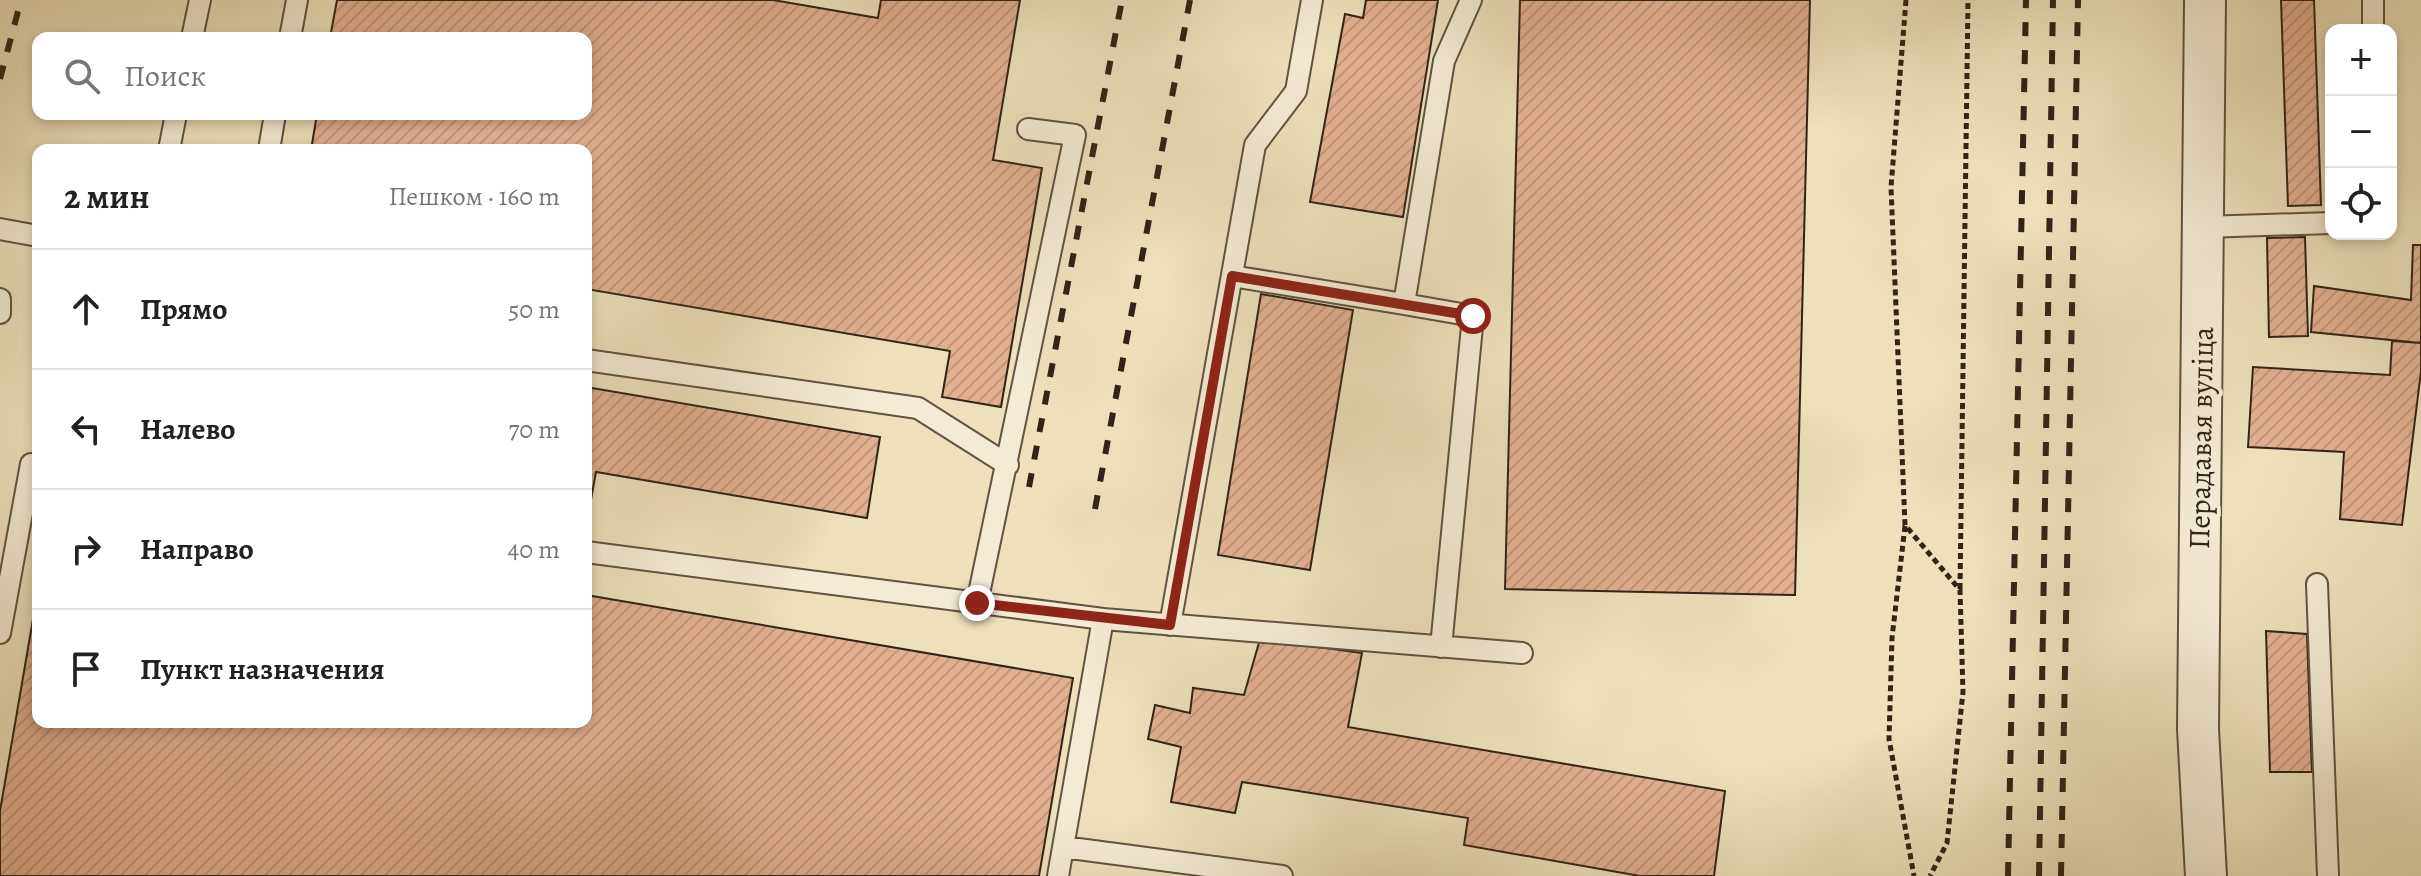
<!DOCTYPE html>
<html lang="ru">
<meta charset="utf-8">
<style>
:root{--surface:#fff;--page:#f6f6f6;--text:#222;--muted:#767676;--line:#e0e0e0}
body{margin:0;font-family:Alegreya,serif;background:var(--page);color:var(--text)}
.controls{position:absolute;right:24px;top:24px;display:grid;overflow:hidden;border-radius:16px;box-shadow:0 4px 12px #0003}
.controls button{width:72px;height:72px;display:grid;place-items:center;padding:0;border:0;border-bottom:2px solid var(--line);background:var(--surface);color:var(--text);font:40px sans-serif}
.stop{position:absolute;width:24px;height:24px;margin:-18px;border:6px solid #8f2418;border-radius:50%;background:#fff}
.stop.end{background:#8f2418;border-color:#fff;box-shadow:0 2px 8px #0008}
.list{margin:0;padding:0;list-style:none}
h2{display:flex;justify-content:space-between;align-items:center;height:104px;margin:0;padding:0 32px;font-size:34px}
h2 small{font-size:26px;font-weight:400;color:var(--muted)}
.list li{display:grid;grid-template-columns:52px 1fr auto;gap:24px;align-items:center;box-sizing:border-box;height:120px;padding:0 32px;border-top:2px solid var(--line)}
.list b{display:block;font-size:30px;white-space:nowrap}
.list em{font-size:26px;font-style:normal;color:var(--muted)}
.icon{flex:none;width:44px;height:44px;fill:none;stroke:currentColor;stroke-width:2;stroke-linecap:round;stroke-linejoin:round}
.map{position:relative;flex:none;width:2421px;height:876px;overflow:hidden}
.search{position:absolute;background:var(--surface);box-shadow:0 4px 12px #0003;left:32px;top:32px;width:560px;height:88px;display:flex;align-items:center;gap:20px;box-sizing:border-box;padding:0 28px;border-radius:16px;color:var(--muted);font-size:30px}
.panel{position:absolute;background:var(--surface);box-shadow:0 4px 12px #0003;left:32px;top:144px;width:560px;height:584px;border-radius:16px}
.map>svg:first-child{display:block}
.building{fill:url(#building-hatch);stroke:#312417;stroke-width:2}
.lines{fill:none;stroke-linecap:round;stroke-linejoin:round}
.service-casing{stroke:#605340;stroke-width:24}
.minor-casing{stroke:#605340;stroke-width:44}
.path{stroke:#312417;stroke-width:5;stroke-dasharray:6 4;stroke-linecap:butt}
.service{stroke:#f3ebd3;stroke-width:20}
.minor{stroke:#f3ebd3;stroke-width:40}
.rail{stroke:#312417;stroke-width:6;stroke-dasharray:14 14;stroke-linecap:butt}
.route{stroke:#8f2418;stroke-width:10}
.labels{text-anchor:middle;stroke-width:8;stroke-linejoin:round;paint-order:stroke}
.street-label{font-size:30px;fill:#312417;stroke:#f3ebd3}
</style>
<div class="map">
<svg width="2421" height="876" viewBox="0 0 2421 876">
<defs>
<pattern id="building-hatch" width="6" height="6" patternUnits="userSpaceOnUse" patternTransform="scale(2)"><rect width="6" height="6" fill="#e2b091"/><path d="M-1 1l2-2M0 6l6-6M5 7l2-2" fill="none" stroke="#c2977c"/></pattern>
</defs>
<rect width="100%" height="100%" fill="#ede0bb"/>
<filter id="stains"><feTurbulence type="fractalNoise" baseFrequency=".0025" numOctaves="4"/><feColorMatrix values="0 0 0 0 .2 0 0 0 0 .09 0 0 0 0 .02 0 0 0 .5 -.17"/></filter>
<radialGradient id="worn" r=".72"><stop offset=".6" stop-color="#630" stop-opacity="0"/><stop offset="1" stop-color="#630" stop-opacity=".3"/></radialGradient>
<path class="building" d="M 337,0 L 773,0 L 878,18 L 881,0 L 1020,0 L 993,160 L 1042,168 L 1001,407 L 942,397 L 950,351 L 586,289 L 586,150 L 311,150 L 317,114 L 586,114 L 586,38 L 330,38 Z
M 1366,0 L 1438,0 L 1403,217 L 1310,202 L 1345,14 L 1363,18 Z
M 1520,0 L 1810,0 L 1795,595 L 1505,589 Z
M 2281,0 L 2314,0 L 2321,205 L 2288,206 Z
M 2305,237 L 2308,336 L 2269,337 L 2267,238 Z
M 2413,245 L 2421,245 L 2421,343 L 2311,332 L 2314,286 L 2411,300 Z
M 1261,294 L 1353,310 L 1310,570 L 1218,555 Z
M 2392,341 L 2421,343 L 2421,371 L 2402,525 L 2340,519 L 2344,452 L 2248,447 L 2253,367 L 2390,375 Z
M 586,387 L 880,437 L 867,518 L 596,472 L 590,505 L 586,504 Z
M 38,590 L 38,722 L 586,722 L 586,595 L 1073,678 L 1039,876 L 0,876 L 0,811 Z
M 2266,631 L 2307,634 L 2312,772 L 2270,772 Z
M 1260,639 L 1362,653 L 1348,727 L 1725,791 L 1714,876 L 1640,876 L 1464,845 L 1468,818 L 1242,782 L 1235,813 L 1171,802 L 1181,747 L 1148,739 L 1155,705 L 1190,713 L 1193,688 L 1244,695 Z"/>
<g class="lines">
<defs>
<path id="service" d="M 2373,30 L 2373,0
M 192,38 L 200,0
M 290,38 L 297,0
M 169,150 L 176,114
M 269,150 L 275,114
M 2203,227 L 2331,223
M 0,229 L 38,236
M 1232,276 L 1404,304 L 1444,61 L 1471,0
M 0,299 L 0,313
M 1404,304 L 1473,316 L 1441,647
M 586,360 L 918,408 L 1008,465
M 586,552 L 1103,619
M 2317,584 L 2328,876
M 977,603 L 1075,135 L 1028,129
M 1170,625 L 1255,145 L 1296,91 L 1312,0
M 0,633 L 31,464 L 38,465
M 1063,847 L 1282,876
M 1058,876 L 1103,619 L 1522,653"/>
<path id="minor" d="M 2205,0 L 2198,729 L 2206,876"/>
</defs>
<use href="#service" class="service-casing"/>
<use href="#minor" class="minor-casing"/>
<path class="path" d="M 1906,0 L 1891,187 L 1905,525 L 1960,590 L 1963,692 L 1947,843 L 1930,876
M 1905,526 L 1892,638 L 1889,739 L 1914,876
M 1960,589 L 1968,0"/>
<use href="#service" class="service"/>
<use href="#minor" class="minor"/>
<path class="rail" d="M 0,79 L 21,0
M 1029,487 L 1122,0
M 1095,509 L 1190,0
M 2008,876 L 2026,0
M 2039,876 L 2053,0
M 2061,876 L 2078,0"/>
</g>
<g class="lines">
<path class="route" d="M 977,603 L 1170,625 L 1232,276 L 1473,316"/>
</g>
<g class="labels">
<g class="street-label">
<text transform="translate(2201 438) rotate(-89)" y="10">Перадавая вуліца</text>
</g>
</g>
<rect width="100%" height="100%" filter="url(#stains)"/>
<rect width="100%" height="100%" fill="url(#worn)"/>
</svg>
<div class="controls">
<button>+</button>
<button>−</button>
<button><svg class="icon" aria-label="locate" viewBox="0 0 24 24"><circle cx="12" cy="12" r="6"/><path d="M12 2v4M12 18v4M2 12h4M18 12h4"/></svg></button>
</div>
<div class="stop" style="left:1473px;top:316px"></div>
<div class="stop end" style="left:977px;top:603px"></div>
<div class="search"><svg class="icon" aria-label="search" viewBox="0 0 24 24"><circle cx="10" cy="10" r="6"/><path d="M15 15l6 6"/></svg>Поиск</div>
<section class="panel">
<h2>2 мин<small>Пешком · 160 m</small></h2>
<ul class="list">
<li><svg class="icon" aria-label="ahead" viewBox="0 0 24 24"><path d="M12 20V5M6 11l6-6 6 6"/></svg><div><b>Прямо</b></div><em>50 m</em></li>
<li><svg class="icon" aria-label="left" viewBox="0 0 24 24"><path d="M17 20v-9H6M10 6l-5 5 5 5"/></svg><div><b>Налево</b></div><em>70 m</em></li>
<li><svg class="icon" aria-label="right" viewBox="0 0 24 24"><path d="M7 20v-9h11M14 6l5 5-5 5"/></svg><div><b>Направо</b></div><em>40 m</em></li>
<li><svg class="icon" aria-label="arrive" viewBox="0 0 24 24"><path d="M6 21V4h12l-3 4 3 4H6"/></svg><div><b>Пункт назначения</b></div></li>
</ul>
</section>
</div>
